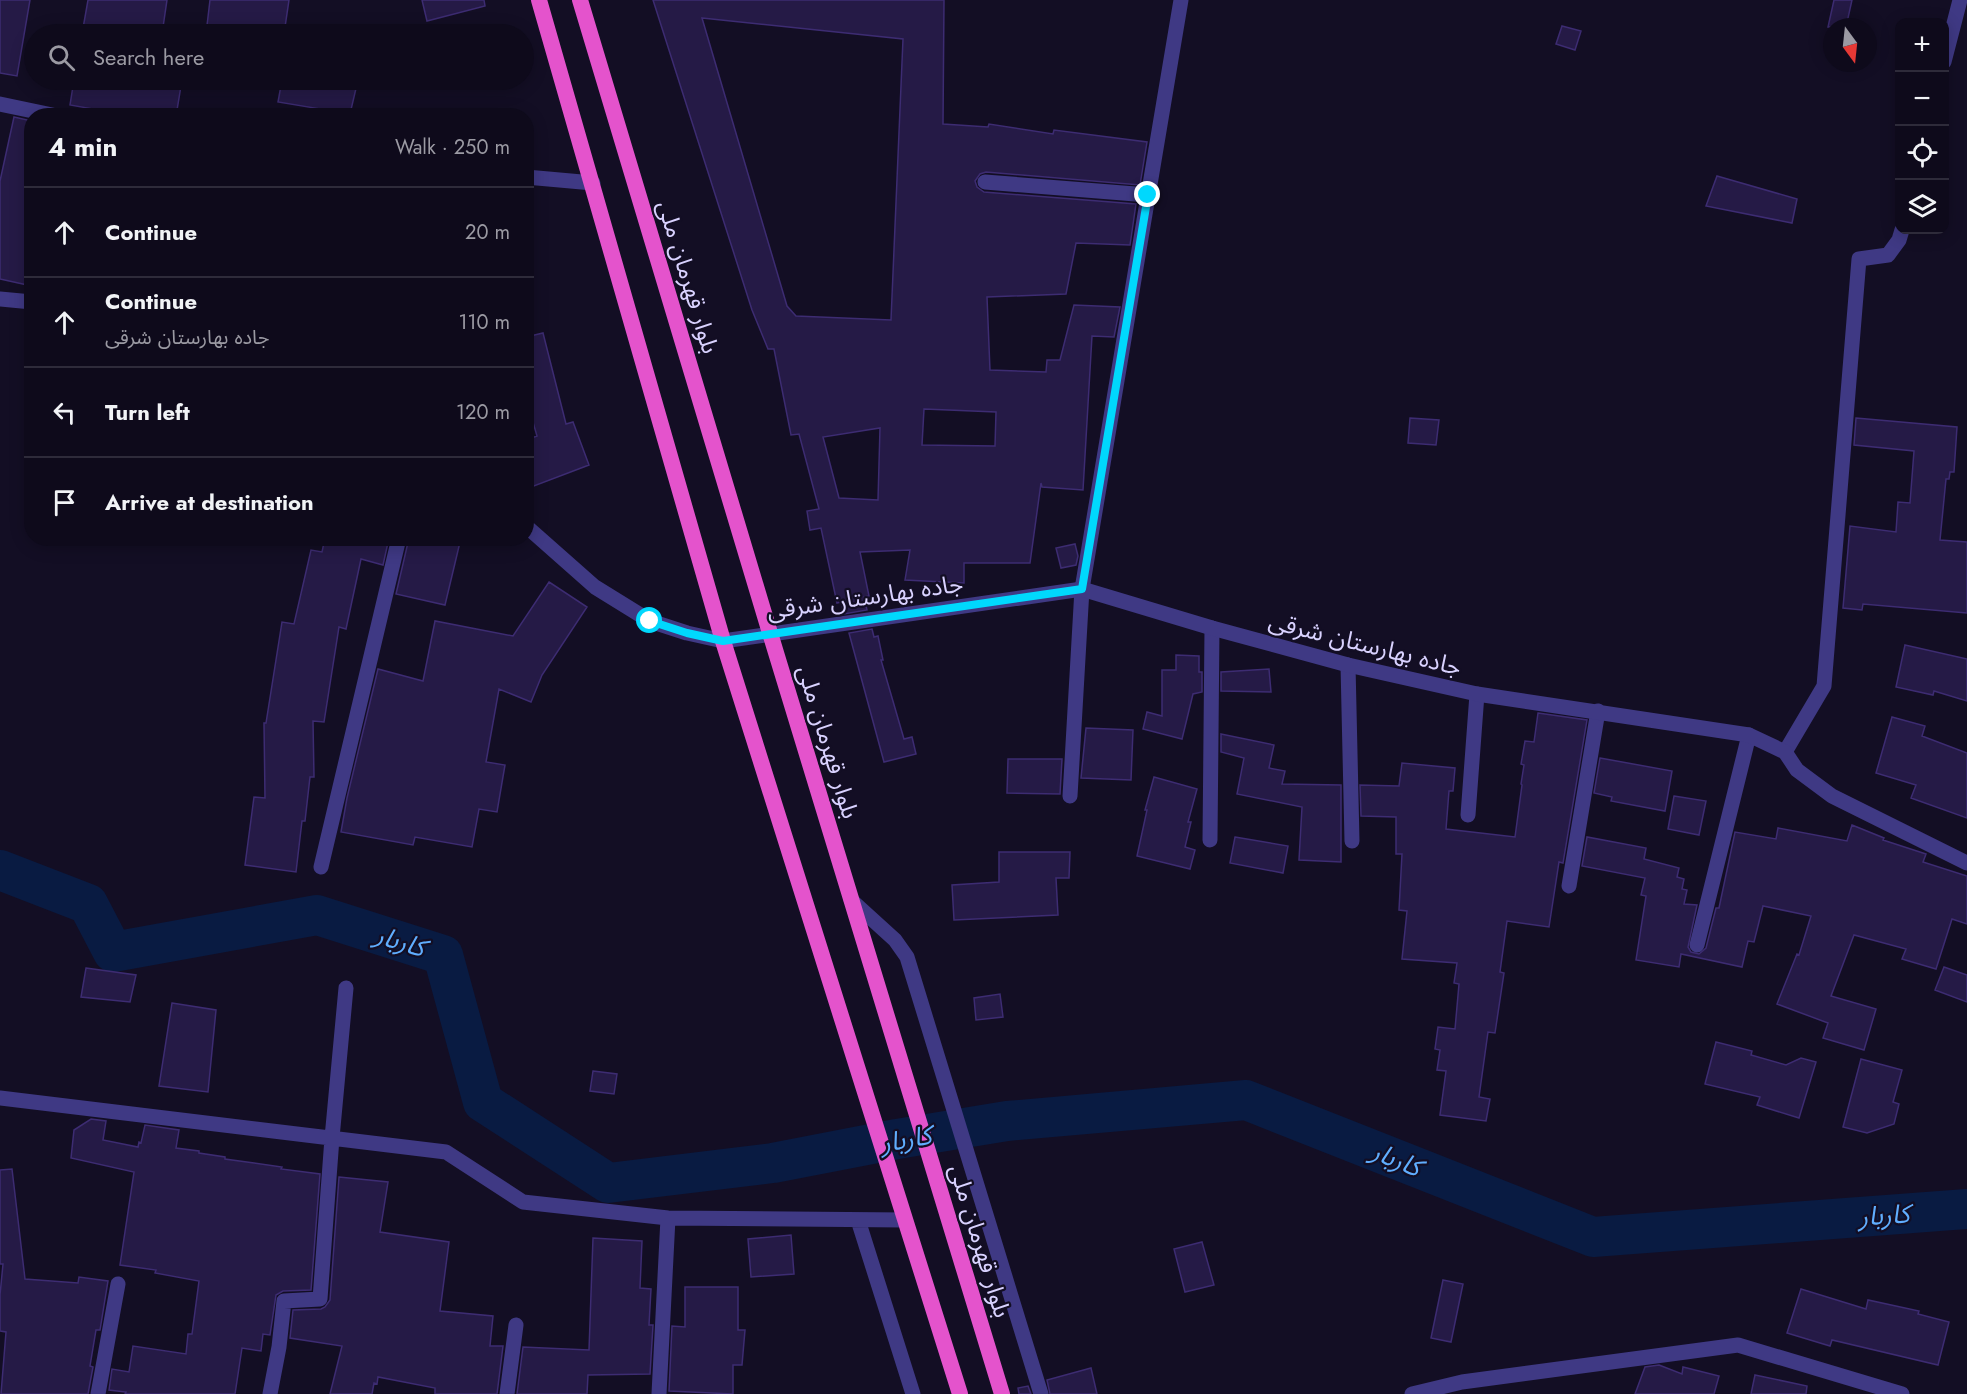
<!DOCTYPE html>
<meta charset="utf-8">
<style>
:root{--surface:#0e0a1b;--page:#171324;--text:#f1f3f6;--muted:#9b9aa3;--line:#2e2b3a}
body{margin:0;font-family:Jost,"Noto Sans Arabic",sans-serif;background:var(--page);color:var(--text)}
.controls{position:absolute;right:18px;top:18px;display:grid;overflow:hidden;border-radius:12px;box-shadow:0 3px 15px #0003}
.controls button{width:54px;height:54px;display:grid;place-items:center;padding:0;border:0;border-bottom:2px solid var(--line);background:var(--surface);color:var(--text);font:30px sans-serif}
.compass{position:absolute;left:1823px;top:18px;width:54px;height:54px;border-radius:50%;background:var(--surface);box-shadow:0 3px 15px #0003;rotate:165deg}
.stop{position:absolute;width:18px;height:18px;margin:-14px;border:4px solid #00d8fd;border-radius:50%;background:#fff}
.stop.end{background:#00d8fd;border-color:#fff;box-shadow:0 2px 6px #0008}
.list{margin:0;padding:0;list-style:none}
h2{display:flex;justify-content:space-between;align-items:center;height:78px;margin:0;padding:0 24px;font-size:26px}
h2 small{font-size:20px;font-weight:400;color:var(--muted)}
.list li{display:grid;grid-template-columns:39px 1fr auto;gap:18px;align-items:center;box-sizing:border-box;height:90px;padding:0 24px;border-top:2px solid var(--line)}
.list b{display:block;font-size:22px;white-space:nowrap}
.list p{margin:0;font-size:20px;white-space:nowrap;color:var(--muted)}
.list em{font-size:20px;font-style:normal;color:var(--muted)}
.icon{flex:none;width:33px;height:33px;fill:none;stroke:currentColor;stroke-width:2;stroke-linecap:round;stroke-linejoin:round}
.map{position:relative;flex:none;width:1967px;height:1394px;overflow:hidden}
.search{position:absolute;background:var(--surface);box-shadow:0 3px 15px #0003;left:24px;top:24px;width:510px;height:66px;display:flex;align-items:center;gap:15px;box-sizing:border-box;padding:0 21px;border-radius:33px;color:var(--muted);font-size:22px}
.panel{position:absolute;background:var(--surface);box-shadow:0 3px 15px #0003;left:24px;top:108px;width:510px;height:438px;border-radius:24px}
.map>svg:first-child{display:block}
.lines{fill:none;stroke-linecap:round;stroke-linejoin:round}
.river{stroke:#091b42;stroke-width:40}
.building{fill:#251a46;stroke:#3d2c72;stroke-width:1.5;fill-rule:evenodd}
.minor{stroke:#3f3984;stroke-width:15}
.tertiary{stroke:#3f3984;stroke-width:15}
.trunk{stroke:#e453cc;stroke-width:16}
.route{stroke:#00d8fd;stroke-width:8}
.labels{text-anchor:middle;stroke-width:4.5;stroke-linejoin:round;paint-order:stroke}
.street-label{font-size:24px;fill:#d9d2ff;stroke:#130e24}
.water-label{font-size:26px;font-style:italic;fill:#60aeff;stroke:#130e24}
</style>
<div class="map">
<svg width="1967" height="1394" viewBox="0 0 1967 1394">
<rect width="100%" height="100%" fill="#130e24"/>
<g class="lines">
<path class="river" d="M 0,870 L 88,904 L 113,952 L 317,915 L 443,955 L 483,1102 L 608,1183 L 773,1163 L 897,1139 L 1007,1121 L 1246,1100 L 1593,1237 L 1967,1209"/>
</g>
<path class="building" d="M 0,0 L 30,0 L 17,76 L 0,73 Z
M 88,0 L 167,0 L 162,34 L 82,34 Z
M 210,0 L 289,0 L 284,34 L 206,34 Z
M 422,0 L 484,0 L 485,6 L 427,21 Z
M 653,0 L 944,0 L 943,124 L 988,127 L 989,124 L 1053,134 L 1054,130 L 1147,142 L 1140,185 L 986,172 L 980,174 L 975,181 L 977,187 L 984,192 L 1136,204 L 1130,245 L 1076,243 L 1066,294 L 987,297 L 990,370 L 1046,372 L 1047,360 L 1060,360 L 1074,305 L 1120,307 L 1114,337 L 1092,336 L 1083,490 L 1042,487 L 1041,483 L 1030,563 L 964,563 L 964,583 L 905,580 L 910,550 L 860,552 L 869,596 L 864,597 L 867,610 L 844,614 L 841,602 L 837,603 L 821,528 L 810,530 L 807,511 L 819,509 L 799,434 L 791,435 L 774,349 L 768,349 L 752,310 ZM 702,18 L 903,39 L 891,320 L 796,316 L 787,306 ZM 924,409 L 996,412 L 995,446 L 922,445 ZM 880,428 L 878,500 L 839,498 L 823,437 Z
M 1834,0 L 1852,0 L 1846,27 L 1828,27 Z
M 1562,26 L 1581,31 L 1575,50 L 1556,44 Z
M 74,80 L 182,80 L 176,116 L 132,116 L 70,105 Z
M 282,80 L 358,80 L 350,114 L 278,102 Z
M 14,117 L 32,121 L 32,286 L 0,279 L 0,181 Z
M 1717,176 L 1797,199 L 1792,223 L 1706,206 Z
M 543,333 L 566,424 L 573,422 L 589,465 L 526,489 L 526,440 L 537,436 L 526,398 L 526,337 Z
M 1410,418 L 1439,420 L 1436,445 L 1408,443 Z
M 1856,418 L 1957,427 L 1954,472 L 1950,472 L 1949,479 L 1946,479 L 1940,540 L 1967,542 L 1967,613 L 1863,604 L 1862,610 L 1843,608 L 1850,526 L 1896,532 L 1898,502 L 1910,503 L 1914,451 L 1854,445 Z
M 325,538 L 389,538 L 383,565 L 361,559 L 346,629 L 339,627 L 324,722 L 313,721 L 314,777 L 310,777 L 305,821 L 302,821 L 296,872 L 245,865 L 254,797 L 265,798 L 264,723 L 266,723 L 282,622 L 294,624 L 311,550 L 322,552 Z
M 409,538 L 461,538 L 445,605 L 396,594 Z
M 1075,544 L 1078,556 L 1076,565 L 1061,568 L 1056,548 Z
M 549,582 L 587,607 L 542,675 L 531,702 L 499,689 L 486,762 L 505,765 L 497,812 L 479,809 L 472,847 L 415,837 L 413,845 L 341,832 L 347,798 L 378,669 L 423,681 L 435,621 L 513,636 Z
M 872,629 L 874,637 L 878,636 L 883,660 L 881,660 L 904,739 L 912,737 L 916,754 L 884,762 L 849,633 Z
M 1905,645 L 1967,659 L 1967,701 L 1934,691 L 1933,695 L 1896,687 Z
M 1176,655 L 1199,656 L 1199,672 L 1202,672 L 1202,692 L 1193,694 L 1182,739 L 1143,729 L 1147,712 L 1162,716 L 1162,670 L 1176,670 Z
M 1269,669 L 1271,692 L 1221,691 L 1221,672 Z
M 1538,713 L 1587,720 L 1563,863 L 1559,862 L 1549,927 L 1507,921 L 1500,972 L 1504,973 L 1495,1033 L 1488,1032 L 1479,1097 L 1490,1099 L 1486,1121 L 1440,1115 L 1446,1071 L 1437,1070 L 1440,1050 L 1435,1049 L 1438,1027 L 1455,1029 L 1459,984 L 1454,983 L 1457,963 L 1402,959 L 1407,911 L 1399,910 L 1402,854 L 1396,854 L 1396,817 L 1361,816 L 1360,785 L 1399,786 L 1402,763 L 1455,768 L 1453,791 L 1449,791 L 1446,829 L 1515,837 L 1522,785 L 1521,784 L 1524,765 L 1521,764 L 1525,741 L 1534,742 Z
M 1892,717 L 1925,726 L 1922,736 L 1967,753 L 1967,818 L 1911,798 L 1916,785 L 1876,773 Z
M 1086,728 L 1133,730 L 1131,780 L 1081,778 Z
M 1221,734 L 1274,745 L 1269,768 L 1285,771 L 1282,784 L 1341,785 L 1341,862 L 1299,860 L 1302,807 L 1237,794 L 1244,758 L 1221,752 Z
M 1600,758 L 1672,771 L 1665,811 L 1611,801 L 1612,797 L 1594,793 Z
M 1008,759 L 1062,759 L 1060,794 L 1007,793 Z
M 1154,777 L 1197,789 L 1188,822 L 1191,822 L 1185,847 L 1195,850 L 1190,869 L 1137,856 L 1147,810 L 1145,810 Z
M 1674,796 L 1706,801 L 1699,835 L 1668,829 Z
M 1852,825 L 1884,838 L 1883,840 L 1926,854 L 1923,862 L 1967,876 L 1967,924 L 1952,919 L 1936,969 L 1902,959 L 1906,949 L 1854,935 L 1831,996 L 1876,1009 L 1864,1050 L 1823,1038 L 1828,1023 L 1777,1004 L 1797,954 L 1799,955 L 1811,916 L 1763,906 L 1754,942 L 1748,941 L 1742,967 L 1681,954 L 1679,967 L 1636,960 L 1646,896 L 1641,895 L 1645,878 L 1582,866 L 1587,837 L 1646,848 L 1644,859 L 1679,868 L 1677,877 L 1684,879 L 1682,889 L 1687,890 L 1684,904 L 1697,905 L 1688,947 L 1691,952 L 1699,954 L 1706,948 L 1716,908 L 1719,908 L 1735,832 L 1776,839 L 1778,828 L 1847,841 Z
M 1235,837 L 1288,846 L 1283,873 L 1230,863 Z
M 999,852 L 1070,852 L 1069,878 L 1056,878 L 1058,915 L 954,920 L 952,885 L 999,882 Z
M 1944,967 L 1967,975 L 1967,1002 L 1935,990 Z
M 86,968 L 136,975 L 130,1002 L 81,997 Z
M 1000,994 L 1003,1017 L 976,1020 L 974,998 Z
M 172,1003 L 216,1010 L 208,1092 L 159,1086 Z
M 1716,1042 L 1752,1051 L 1751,1055 L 1786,1065 L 1801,1058 L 1816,1062 L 1799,1118 L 1757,1105 L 1760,1097 L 1705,1084 Z
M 1861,1059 L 1902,1070 L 1893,1102 L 1899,1104 L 1894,1124 L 1867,1133 L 1843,1127 Z
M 593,1071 L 617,1074 L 614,1094 L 590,1091 Z
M 91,1119 L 106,1121 L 103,1140 L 138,1147 L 139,1142 L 141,1143 L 145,1125 L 179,1130 L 176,1148 L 199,1151 L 199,1153 L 225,1157 L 225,1159 L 282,1167 L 281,1169 L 320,1174 L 311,1290 L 283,1291 L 276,1295 L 270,1335 L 263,1334 L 261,1351 L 242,1348 L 235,1394 L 125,1394 L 126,1392 L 109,1390 L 112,1369 L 129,1372 L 133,1346 L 186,1354 L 188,1334 L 192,1334 L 199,1281 L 155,1273 L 156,1270 L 120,1265 L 134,1172 L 71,1158 L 74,1130 Z
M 12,1169 L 25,1279 L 78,1283 L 79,1277 L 108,1281 L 100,1330 L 96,1330 L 90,1366 L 93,1367 L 88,1394 L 1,1394 L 6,1332 L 0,1331 L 0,1295 L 3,1264 L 0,1264 L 0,1170 Z
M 339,1177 L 388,1182 L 380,1232 L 449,1242 L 440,1311 L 493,1316 L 490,1346 L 503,1346 L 497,1394 L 435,1394 L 435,1388 L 378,1377 L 377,1384 L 374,1383 L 372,1394 L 330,1394 L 342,1346 L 290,1338 L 293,1310 L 321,1309 L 325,1307 L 330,1300 Z
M 791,1235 L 794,1274 L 751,1277 L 748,1239 Z
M 593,1238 L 642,1241 L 640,1288 L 651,1289 L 649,1325 L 653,1325 L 650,1374 L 588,1375 L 587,1394 L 517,1394 L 523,1347 L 589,1350 Z
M 1202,1242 L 1214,1285 L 1185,1292 L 1174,1249 Z
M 1443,1280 L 1463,1284 L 1451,1342 L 1431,1338 Z
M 685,1287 L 738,1287 L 738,1330 L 745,1330 L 742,1365 L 733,1365 L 733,1394 L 669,1391 L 672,1326 L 685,1327 Z
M 1801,1289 L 1866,1309 L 1868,1300 L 1919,1311 L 1918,1314 L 1949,1322 L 1938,1365 L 1832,1340 L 1830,1346 L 1787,1333 Z
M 1659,1365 L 1682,1374 L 1683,1367 L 1719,1376 L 1714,1394 L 1635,1394 L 1645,1367 Z
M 1091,1368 L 1097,1394 L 1050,1394 L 1047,1380 Z
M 1755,1375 L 1807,1386 L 1806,1394 L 1751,1394 Z
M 1028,1386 L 1031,1394 L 1019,1394 L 1018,1388 Z"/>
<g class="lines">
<path class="minor" d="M 1944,62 L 1960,0
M 0,104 L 57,116
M 526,177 L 593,183
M 985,182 L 1148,195
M 0,299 L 32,302
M 526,526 L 595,587 L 650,621 L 687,633 L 723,641
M 1348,665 L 1352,841
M 1785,752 L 1824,686 L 1859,259 L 1888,255 L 1899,240 L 1902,230
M 1070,796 L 1082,589 L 1181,0
M 1468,815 L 1477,694
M 1210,840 L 1212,628
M 321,867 L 399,538
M 1569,886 L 1598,711
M 851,900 L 895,940 L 907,957 L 1041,1394
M 1697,945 L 1749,735
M 0,1098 L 446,1152 L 523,1202 L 668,1218 L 905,1220
M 858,1220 L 913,1394
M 98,1394 L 118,1284
M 270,1394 L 279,1347 L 284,1301 L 320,1299 L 332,1138 L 346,988
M 507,1394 L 516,1325
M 659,1394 L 668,1218
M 1412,1394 L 1462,1382 L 1738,1345 L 1902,1394"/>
<path class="tertiary" d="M 723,641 L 1082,589 L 1212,628 L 1348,665 L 1477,694 L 1749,735 L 1785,752 L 1797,770 L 1832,796 L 1967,863"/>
<path class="trunk" d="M 539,0 L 723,641 L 960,1394
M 580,0 L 770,633 L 1002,1394"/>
</g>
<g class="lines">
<path class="route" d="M 650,621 L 687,633 L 723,641 L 1082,589 L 1148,195"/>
</g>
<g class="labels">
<g class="street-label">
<text transform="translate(688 277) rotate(73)" y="8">بلوار قهرمان ملی</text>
<text transform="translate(865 597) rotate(-8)" y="8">جاده بهارستان شرقی</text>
<text transform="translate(1365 644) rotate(14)" y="8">جاده بهارستان شرقی</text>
<text transform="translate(828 742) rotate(73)" y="8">بلوار قهرمان ملی</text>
<text transform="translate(980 1241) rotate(73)" y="8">بلوار قهرمان ملی</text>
</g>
<g class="water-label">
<text transform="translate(400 941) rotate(17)" y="9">کاربار</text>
<text transform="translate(906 1139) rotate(-10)" y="9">کاربار</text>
<text transform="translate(1396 1159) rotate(22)" y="9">کاربار</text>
<text transform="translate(1884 1215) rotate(-4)" y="9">کاربار</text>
</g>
</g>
</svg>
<div class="controls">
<button>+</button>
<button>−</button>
<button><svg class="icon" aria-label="locate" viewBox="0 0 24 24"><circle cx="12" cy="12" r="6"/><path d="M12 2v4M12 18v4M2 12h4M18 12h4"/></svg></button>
<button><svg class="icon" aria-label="layers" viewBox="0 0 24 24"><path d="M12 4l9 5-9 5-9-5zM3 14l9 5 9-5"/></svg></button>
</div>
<svg class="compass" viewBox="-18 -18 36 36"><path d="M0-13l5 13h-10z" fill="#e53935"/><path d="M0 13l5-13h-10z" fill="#9b9aa3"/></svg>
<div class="stop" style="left:650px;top:621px"></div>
<div class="stop end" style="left:1148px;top:195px"></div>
<div class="search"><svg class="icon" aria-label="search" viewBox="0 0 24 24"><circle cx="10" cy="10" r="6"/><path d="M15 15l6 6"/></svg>Search here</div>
<section class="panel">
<h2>4 min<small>Walk · 250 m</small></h2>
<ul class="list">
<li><svg class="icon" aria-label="ahead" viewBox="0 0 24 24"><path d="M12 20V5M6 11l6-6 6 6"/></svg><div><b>Continue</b></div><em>20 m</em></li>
<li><svg class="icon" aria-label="ahead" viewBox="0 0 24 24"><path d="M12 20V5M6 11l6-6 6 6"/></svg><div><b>Continue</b><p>جاده بهارستان شرقی</p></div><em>110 m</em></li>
<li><svg class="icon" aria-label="left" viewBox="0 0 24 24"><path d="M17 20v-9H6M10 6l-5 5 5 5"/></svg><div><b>Turn left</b></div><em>120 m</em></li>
<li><svg class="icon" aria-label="arrive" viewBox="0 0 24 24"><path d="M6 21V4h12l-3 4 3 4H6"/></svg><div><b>Arrive at destination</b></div></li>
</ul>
</section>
</div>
